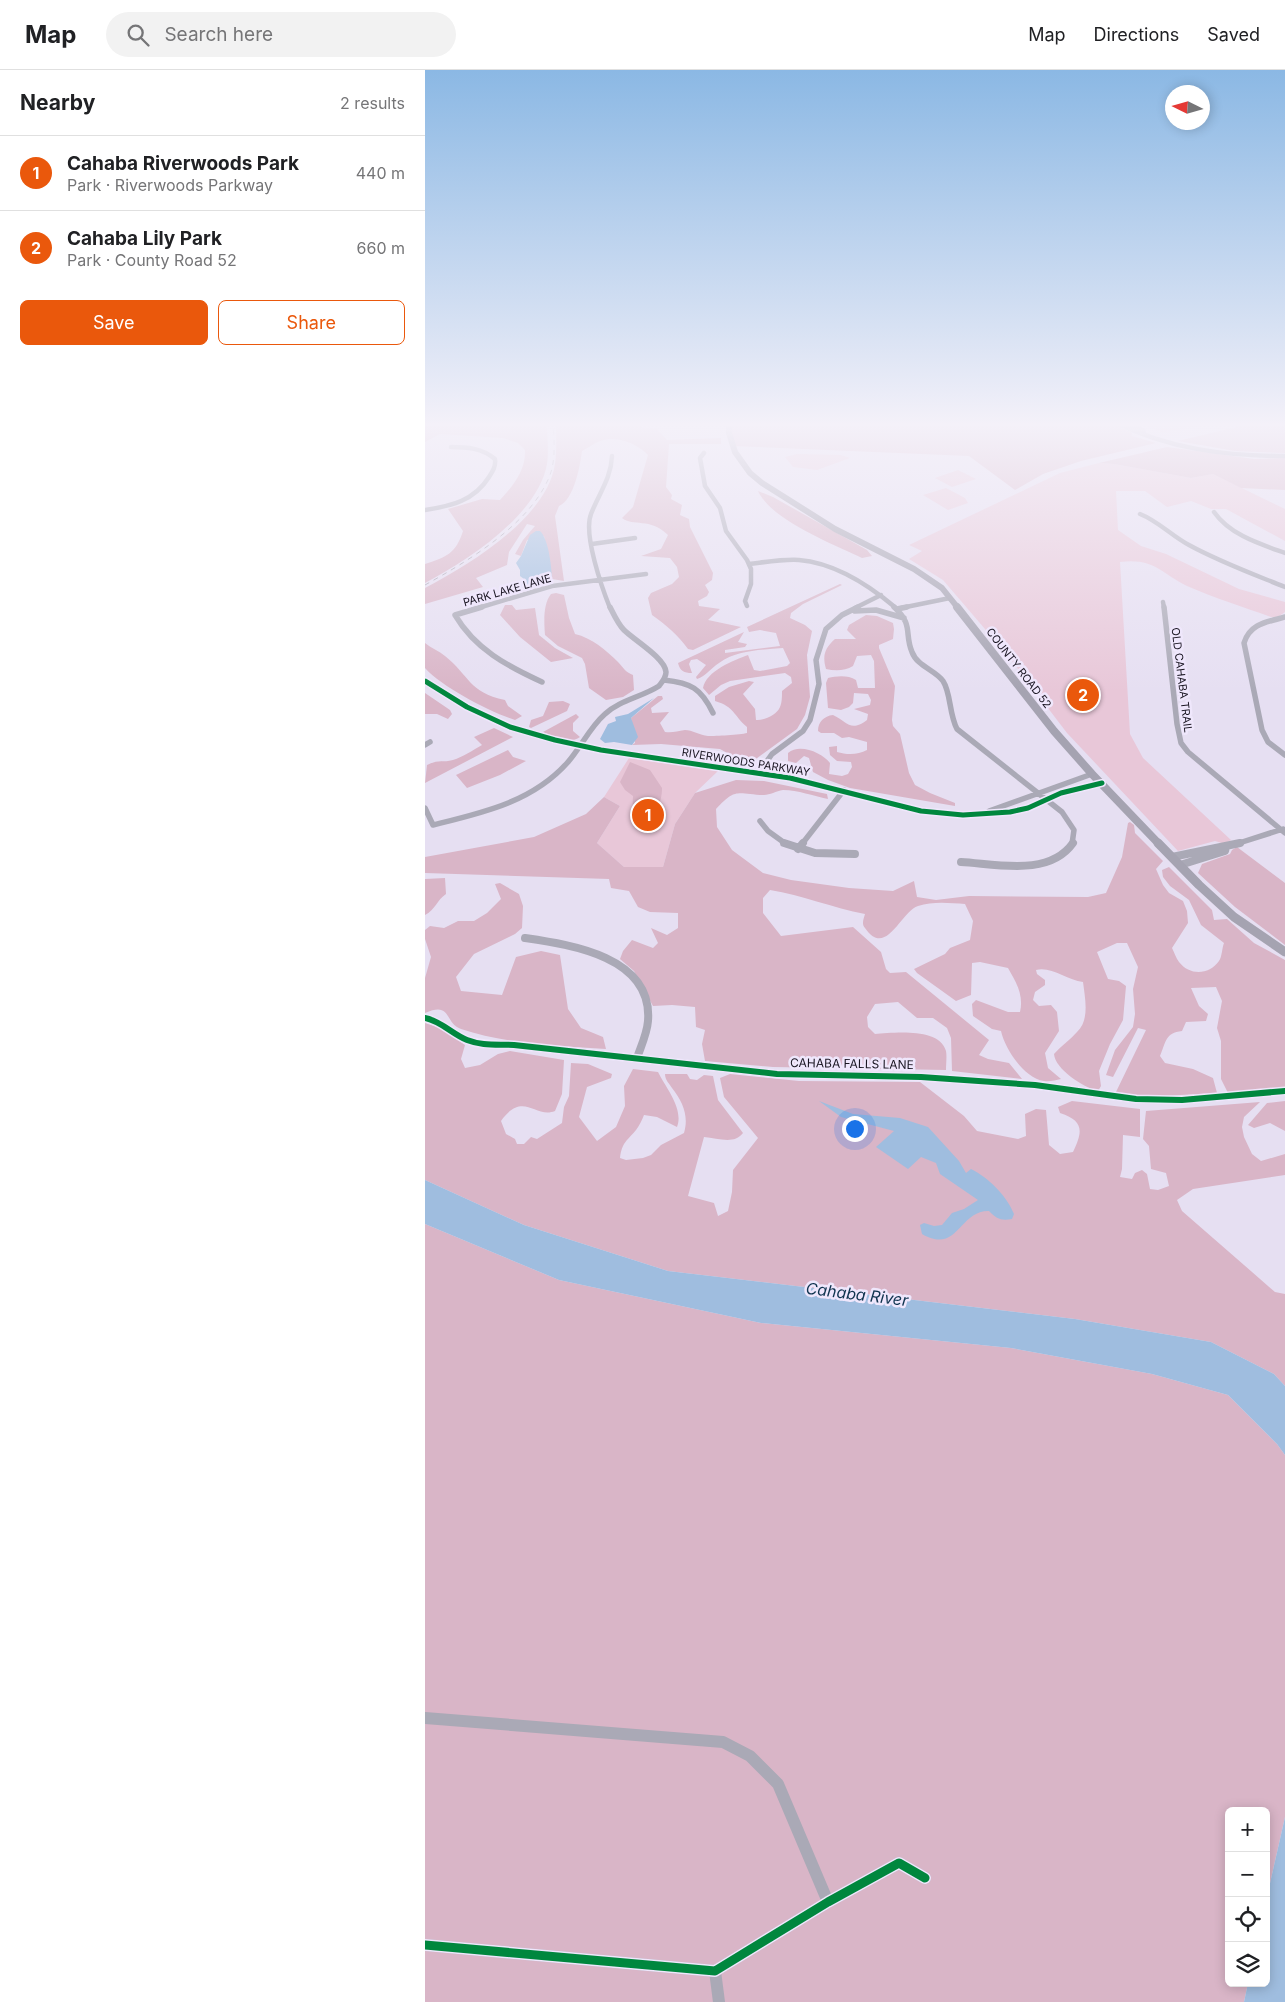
<!DOCTYPE html>
<meta charset="utf-8">
<style>
:root{--surface:#fff;--page:#f2f2f2;--text:#202124;--muted:#757577;--line:#e0e0e0;--accent:#ea580c}
body{margin:0;font-family:Inter,sans-serif;background:var(--page);color:var(--text)}
.controls{position:absolute;right:15px;bottom:15px;display:grid;overflow:hidden;border-radius:8px;box-shadow:0 2px 12px #0003}
.controls button{width:45px;height:45px;display:grid;place-items:center;padding:0;border:0;border-bottom:1px solid var(--line);background:var(--surface);color:var(--text);font:25px sans-serif}
.compass{position:absolute;left:740px;top:15px;width:45px;height:45px;border-radius:50%;background:var(--surface);box-shadow:0 2px 12px #0003;rotate:275deg}
.you{position:absolute;left:429px;top:1058px;width:18px;height:18px;margin:-12px;border:4px solid #fff;border-radius:50%;background:#1a73e8;box-shadow:0 0 0 8px #1a73e833}
.badge{display:grid;place-items:center;width:32px;height:32px;border-radius:50%;background:var(--accent);color:#fff;font-size:16px;font-weight:700}
.pin{position:absolute;translate:-50% -50%;border:2px solid #fff;box-shadow:0 1px 5px #0006}
.list{margin:0;padding:0;list-style:none}
h2{display:flex;justify-content:space-between;align-items:center;height:65px;margin:0;padding:0 20px;font-size:21px}
h2 small{font-size:16px;font-weight:400;color:var(--muted)}
.list li{display:grid;grid-template-columns:32px 1fr auto;gap:15px;align-items:center;box-sizing:border-box;height:75px;padding:0 20px;border-top:1px solid var(--line)}
.list b{display:block;font-size:19px;white-space:nowrap}
.list p{margin:0;font-size:16px;white-space:nowrap;color:var(--muted)}
.list em{font-size:16px;font-style:normal;color:var(--muted)}
.actions{display:flex;gap:10px;padding:15px 20px}
.actions a{flex:1;padding:11px 0;border:1px solid var(--accent);border-radius:8px;text-align:center;font-size:18px;color:var(--accent)}
.actions .main{background:var(--accent);color:#fff}
.icon{flex:none;width:28px;height:28px;fill:none;stroke:currentColor;stroke-width:2;stroke-linecap:round;stroke-linejoin:round}
.map{position:relative;flex:none;width:860px;height:1932px;overflow:hidden}
header{display:flex;align-items:center;gap:30px;box-sizing:border-box;height:70px;padding:0 25px;background:var(--surface);border-bottom:1px solid var(--line)}
header strong{font-size:24px}
nav{display:flex;gap:28px;margin-inline-start:auto;font-size:18px}
.search{width:350px;height:45px;background:var(--page);display:flex;align-items:center;gap:12px;box-sizing:border-box;padding:0 18px;border-radius:28px;color:var(--muted);font-size:19px}
main{display:flex}
aside{flex:1;background:var(--surface)}
.map>svg:first-child{display:block}
.green{fill:#e8c7d8}
.forest{fill:#d9b5c7}
.water{fill:#9fbddf}
.lines{fill:none;stroke-linecap:round;stroke-linejoin:round}
.minor-far3{stroke:#aaa9b6;stroke-width:4.5}
.minor-far2{stroke:#aaa9b6;stroke-width:5.5}
.minor-far1{stroke:#aaa9b6;stroke-width:8}
.minor{stroke:#aaa9b6;stroke-width:12}
.major-far2{stroke:#a5a3b1;stroke-width:6}
.major-far1{stroke:#a5a3b1;stroke-width:8}
.major{stroke:#a5a3b1;stroke-width:9}
.rail{stroke:#aca9b6;stroke-width:1;stroke-dasharray:5 5;stroke-linecap:butt}
.cycleway-far2-casing{stroke:#efe7fc;stroke-width:8}
.cycleway-far1-casing{stroke:#efe7fc;stroke-width:9}
.cycleway-casing{stroke:#efe7fc;stroke-width:12}
.cycleway-far2{stroke:#00873e;stroke-width:5}
.cycleway-far1{stroke:#00873e;stroke-width:6}
.cycleway{stroke:#00873e;stroke-width:9}
.labels{text-anchor:middle;stroke-width:5;stroke-linejoin:round;paint-order:stroke}
.far-street-label{font-size:11px;fill:#191521;stroke:#efe7fc}
.street-label{font-size:12px;fill:#191521;stroke:#efe7fc}
.near-water-label{font-size:16px;font-style:italic;fill:#10344f;stroke:#efe7fc}
</style>
<header>
<strong>Map</strong>
<div class="search"><svg class="icon" aria-label="search" viewBox="0 0 24 24"><circle cx="10" cy="10" r="6"/><path d="M15 15l6 6"/></svg>Search here</div>
<nav><a>Map</a><a>Directions</a><a>Saved</a></nav>
</header>
<main>
<aside>
<h2>Nearby<small>2 results</small></h2>
<ul class="list">
<li><span class="badge">1</span><div><b>Cahaba Riverwoods Park</b><p>Park · Riverwoods Parkway</p></div><em>440 m</em></li>
<li><span class="badge">2</span><div><b>Cahaba Lily Park</b><p>Park · County Road 52</p></div><em>660 m</em></li>
</ul>
<div class="actions"><a class="main">Save</a><a>Share</a></div>
</aside>
<div class="map">
<svg width="860" height="1932" viewBox="0 0 860 1932">
<rect width="100%" height="100%" fill="#e6dff2"/>
<path class="green" d="M 709,352 L 807,352 L 738,362 Z
M 372,384 L 416,385 L 425,388 L 392,400 L 368,397 L 360,387 Z
M 674,393 L 689,394 L 766,408 L 788,404 L 860,439 L 860,471 L 801,439 L 786,439 L 766,431 L 742,437 L 720,421 L 691,421 L 693,460 L 716,476 L 741,484 L 814,519 L 860,532 L 860,542 L 853,547 L 846,547 C 819,537 789,528 762,516 C 735,503 730,488 695,492 L 705,664 L 718,688 L 806,770 L 800,774 L 790,771 L 753,781 L 642,663 L 584,587 L 518,510 L 484,489 L 497,481 L 484,475 L 635,403 Z
M 533,400 L 551,409 L 527,417 L 510,408 Z
M 521,418 L 540,428 L 543,433 L 523,440 L 498,425 Z
M 204,688 L 293,701 L 270,723 L 250,754 L 238,797 L 199,797 L 172,773 L 195,736 L 179,727 Z"/>
<path class="forest" d="M 0,352 L 122,352 C 122,365 124,381 122,394 C 113,445 42,491 0,513 L 0,494 C 22,487 31,483 38,461 L 23,439 L 57,429 L 75,430 C 88,416 101,400 100,380 L 93,373 L 78,368 L 15,364 L 0,372 Z
M 131,352 L 212,352 L 215,357 L 231,358 L 242,370 L 296,368 L 296,374 L 244,374 L 241,417 L 247,425 L 246,429 L 257,435 L 255,445 L 264,449 L 265,457 L 288,503 L 287,510 L 280,515 L 284,522 L 282,526 L 273,531 L 274,536 L 295,539 L 283,550 L 316,557 L 268,580 L 263,579 C 253,565 241,555 227,545 L 223,528 L 226,523 L 247,514 L 254,507 L 252,497 L 245,488 L 216,486 L 236,479 L 243,465 C 225,447 208,457 197,448 L 208,437 L 223,385 C 212,373 191,365 175,371 C 169,373 163,378 157,381 C 155,396 149,430 134,436 L 130,446 L 139,511 L 127,509 L 119,466 L 102,470 L 96,486 L 90,484 L 98,470 L 110,456 L 102,454 L 84,482 L 82,495 L 51,508 L 58,517 L 0,534 L 0,518 C 44,495 122,448 130,394 C 132,381 131,365 131,352 Z
M 304,352 L 686,352 L 707,363 L 707,366 L 731,373 L 656,391 L 618,404 L 590,420 L 544,386 L 308,376 Z
M 832,352 L 860,352 L 860,383 L 810,381 L 753,371 Z
M 742,377 L 829,389 L 860,388 L 860,420 L 816,418 L 788,404 L 766,408 L 689,394 L 674,393 Z
M 333,421 L 348,427 L 442,480 L 447,486 L 437,488 C 408,474 346,450 333,421 Z
M 415,514 L 417,515 L 378,534 L 366,543 L 365,548 L 380,555 L 387,561 L 382,585 L 385,627 L 380,645 L 372,659 L 328,691 L 320,693 L 295,679 L 236,674 L 207,675 L 210,673 L 206,648 L 233,626 L 237,626 L 238,629 L 226,638 L 227,643 L 244,642 L 235,653 L 240,662 C 248,663 252,661 260,660 C 267,660 275,665 283,666 C 291,666 315,665 322,663 L 322,657 C 308,645 310,637 290,631 L 290,626 L 304,617 L 324,611 L 329,612 L 318,624 L 330,639 L 331,650 C 338,651 352,645 355,637 C 357,633 357,626 357,621 L 367,613 L 366,607 L 360,603 L 305,611 L 296,615 L 284,625 L 278,618 C 281,601 309,590 323,585 L 329,600 L 335,601 L 362,596 L 365,593 L 358,578 C 336,580 312,580 294,593 C 286,598 281,606 272,609 L 271,607 L 281,595 L 272,589 L 266,590 L 264,594 L 267,603 C 259,603 255,601 253,593 L 319,562 L 313,572 L 322,574 L 320,577 L 300,580 L 300,583 L 355,576 L 351,563 L 335,560 L 324,562 L 322,557 Z
M 131,523 L 139,525 L 144,548 L 150,564 C 167,568 181,580 193,592 C 199,598 200,602 208,605 L 209,620 L 198,627 L 181,630 L 164,618 L 160,594 L 157,588 L 133,576 L 120,565 C 119,552 118,534 126,524 Z
M 80,535 L 87,535 L 91,540 L 110,538 L 114,565 L 130,578 L 148,588 L 126,592 L 95,567 L 75,545 Z
M 441,545 L 452,546 L 468,553 L 469,559 L 468,569 L 454,575 L 454,578 L 470,616 L 467,650 L 468,656 L 475,664 L 484,703 L 490,715 L 505,723 L 530,733 L 530,736 L 425,718 L 403,710 L 388,702 L 384,688 L 379,686 L 371,693 L 363,691 L 363,683 C 375,673 397,683 405,693 L 404,704 L 417,706 L 423,704 L 427,697 L 426,692 L 412,691 L 405,685 L 404,677 L 412,676 L 412,682 C 422,685 433,685 442,680 L 442,672 L 424,667 L 417,668 L 409,663 L 396,663 L 393,661 C 393,652 399,646 408,645 C 422,651 425,663 442,650 L 443,644 L 429,639 L 445,635 L 446,630 L 443,624 L 429,623 L 428,633 L 424,637 L 416,640 L 403,638 L 401,613 L 403,608 C 412,606 423,605 431,610 L 433,618 L 450,618 L 449,591 L 446,585 L 432,586 L 428,596 C 420,601 410,601 401,599 C 397,585 400,578 410,569 L 431,569 L 422,560 L 424,555 Z
M 0,573 C 6,578 14,581 20,586 C 45,606 43,622 80,630 L 83,636 L 97,646 L 90,650 C 65,642 17,617 0,598 Z
M 0,623 L 25,640 L 27,644 L 23,649 L 12,644 L 0,644 Z
M 138,631 L 145,634 L 142,641 L 106,658 L 104,657 L 106,650 L 118,646 L 124,632 Z
M 151,644 L 154,647 L 148,653 L 148,661 L 155,667 C 144,675 129,666 118,662 Z
M 69,658 L 88,667 L 0,713 L 2,695 C 14,689 17,693 28,690 C 38,687 48,680 57,675 L 49,667 Z
M 83,680 L 88,687 L 101,691 L 75,705 L 42,718 L 31,705 Z
M 205,692 L 225,700 L 237,718 C 237,736 227,754 207,749 L 208,726 L 200,720 L 195,712 Z
M 311,710 L 339,711 L 402,724 L 403,729 C 388,726 373,720 358,720 C 351,721 345,725 339,725 C 312,724 311,717 291,739 L 292,757 L 307,780 L 338,803 L 366,810 L 424,818 L 468,821 L 489,811 L 492,827 L 511,830 L 544,826 L 663,827 L 681,823 L 697,787 L 703,753 L 705,752 L 709,755 L 710,763 L 738,791 L 731,799 L 738,815 L 744,823 L 758,831 L 762,841 L 763,853 L 747,878 C 749,882 751,888 754,892 C 765,906 784,905 794,891 C 797,887 797,878 799,873 L 776,855 L 764,830 L 745,816 L 738,807 L 737,800 L 744,797 L 787,840 L 789,850 L 802,849 L 829,873 L 860,890 L 860,1018 L 804,1025 L 796,1009 L 796,971 L 792,958 L 797,931 L 791,917 L 766,918 L 774,936 L 783,944 L 781,951 L 761,952 L 757,961 C 740,963 741,972 735,986 L 740,993 L 768,999 L 788,1008 L 792,1023 L 737,1026 L 690,1024 L 721,960 L 713,958 L 688,1007 L 681,1005 L 690,980 L 708,957 L 710,944 L 708,919 L 713,897 L 702,873 L 692,873 L 672,882 L 683,909 L 694,911 L 701,916 L 698,950 L 685,974 L 674,1001 L 676,1016 L 673,1021 C 658,1017 630,999 629,984 C 636,976 645,970 652,962 C 665,950 660,928 658,912 C 642,910 626,896 611,900 L 612,904 L 620,910 L 620,915 L 610,922 L 608,930 L 614,936 L 626,935 L 632,942 L 634,961 L 620,983 L 623,998 L 636,1009 C 631,1010 624,1012 619,1011 C 599,1008 580,979 576,961 L 567,959 L 548,946 L 547,934 L 551,930 L 583,942 L 595,942 C 599,925 591,912 583,898 L 555,892 L 547,893 L 546,925 L 531,931 L 492,903 L 489,899 L 520,884 L 525,878 L 545,870 L 548,851 L 540,834 C 525,833 508,831 493,836 C 476,841 461,889 440,858 C 436,854 439,848 440,844 C 408,838 377,825 345,820 L 338,828 L 338,843 L 356,866 L 428,857 L 456,882 L 461,899 L 465,903 L 481,902 L 564,970 L 554,985 L 563,989 L 584,993 L 597,1009 L 527,1001 L 526,968 L 522,958 L 508,948 L 492,948 L 473,932 L 450,934 L 442,947 L 443,957 L 450,964 C 468,963 514,957 521,981 C 522,986 521,994 521,1000 L 348,997 L 280,991 L 277,974 L 280,960 L 271,957 L 270,937 L 247,935 L 228,936 L 209,901 L 195,889 L 198,881 L 207,870 L 228,878 L 233,873 L 226,858 L 242,865 L 253,858 L 253,843 L 225,842 L 213,837 L 204,821 L 186,818 L 184,809 L 0,803 L 0,787 L 109,767 L 161,744 L 179,727 L 195,736 L 172,773 L 199,797 L 238,797 L 250,754 L 270,723 Z
M 812,777 L 860,813 L 860,875 L 810,837 L 773,803 L 777,794 L 805,784 L 807,780 Z
M 20,808 L 21,824 C 12,830 10,840 0,845 L 0,809 Z
M 75,813 L 94,824 L 98,836 L 97,858 L 90,864 L 49,884 L 31,907 L 36,921 L 77,925 L 91,887 L 116,881 L 135,885 L 143,939 L 156,958 L 178,967 L 181,979 C 135,976 80,974 36,959 C 19,953 27,931 0,943 L 0,908 L 6,887 L 0,869 L 0,860 L 5,856 L 19,858 L 33,851 L 49,851 L 62,843 L 76,829 L 70,814 Z
M 0,953 L 15,958 L 40,975 L 36,989 L 40,998 L 55,995 L 73,984 L 85,981 L 139,990 L 137,1024 L 130,1041 C 110,1049 98,1020 76,1051 L 81,1064 L 90,1069 L 92,1074 L 99,1074 L 106,1067 L 112,1069 L 137,1053 L 139,1037 L 144,1026 L 146,993 L 163,994 L 187,1004 L 186,1008 L 162,1017 L 154,1047 L 172,1071 L 191,1057 L 200,1036 L 199,1016 L 208,999 L 233,1002 C 241,1018 259,1039 252,1057 L 232,1047 L 219,1045 C 217,1050 214,1056 211,1060 C 202,1071 197,1072 195,1088 L 201,1090 L 218,1088 L 226,1085 L 236,1075 L 259,1063 C 264,1046 258,1032 247,1018 C 244,1013 240,1010 240,1004 L 262,1004 L 265,1009 L 272,1010 L 279,1005 L 288,1006 L 293,1030 L 318,1063 C 309,1075 293,1068 279,1067 L 263,1126 L 289,1133 L 293,1146 L 303,1141 L 307,1122 L 308,1100 L 333,1068 L 299,1027 L 295,1008 L 305,1004 L 374,1011 L 495,1012 L 539,1046 L 552,1061 L 593,1069 L 601,1066 L 600,1044 L 611,1039 L 621,1040 L 624,1075 L 635,1084 L 648,1082 C 658,1061 659,1051 635,1043 L 633,1037 L 647,1031 L 715,1039 L 715,1067 L 698,1065 L 697,1099 L 695,1107 L 707,1109 L 710,1103 L 717,1100 L 722,1104 L 725,1119 L 733,1120 L 744,1116 L 741,1103 L 726,1099 L 724,1076 L 718,1069 L 721,1041 L 835,1032 L 819,1047 L 817,1057 L 819,1067 L 827,1084 L 836,1091 L 860,1084 L 860,1105 L 768,1119 L 752,1130 L 757,1141 L 850,1222 L 860,1224 L 860,1316 L 849,1304 L 786,1272 L 650,1249 L 243,1201 L 99,1155 L 0,1110 Z
M 860,1031 L 860,1061 L 845,1053 L 829,1058 L 823,1055 L 842,1033 Z
M 0,1154 L 134,1210 L 336,1253 L 586,1278 L 727,1304 L 803,1325 L 852,1374 L 860,1385 L 860,1747 L 841,1831 L 841,1741 L 804,1741 L 804,1913 L 823,1913 L 819,1932 L 0,1932 Z"/>
<path class="water" d="M 111,461 L 115,461 C 124,469 127,500 127,511 L 85,521 L 99,509 L 95,506 L 95,500 L 91,493 L 96,486 L 105,465 Z
M 229,628 L 206,648 L 213,667 L 207,675 L 189,672 L 180,673 L 175,669 L 183,654 L 191,651 L 190,647 L 203,644 Z
M 394,1031 L 428,1044 L 475,1048 L 503,1057 L 534,1091 L 541,1103 L 546,1099 C 564,1108 582,1126 589,1144 L 587,1149 C 576,1151 572,1149 564,1141 C 534,1140 533,1185 497,1164 L 495,1155 L 499,1153 L 509,1156 L 517,1155 L 527,1143 L 539,1139 L 553,1130 L 515,1104 L 511,1093 L 496,1087 L 483,1099 L 451,1077 L 469,1061 L 416,1047 Z
M 0,1110 L 99,1155 L 243,1201 L 650,1249 L 786,1272 L 849,1304 L 860,1316 L 860,1385 L 852,1374 L 803,1325 L 727,1304 L 586,1278 L 336,1253 L 134,1210 L 0,1154 Z
M 860,1747 L 860,1932 L 819,1932 L 823,1913 L 841,1913 L 841,1831 Z"/>
<g class="lines">
<path class="minor-far3" d="M 690,352 C 743,379 801,386 860,386
M 702,352 L 718,360 L 719,364
M 279,383 L 275,388 L 280,416 L 295,438 L 301,461 L 322,490 L 326,499 L 326,514 L 320,531 L 322,536
M 0,440 C 26,436 49,431 64,407 C 68,401 71,396 70,389 C 57,378 42,377 26,377
M 789,442 C 805,465 835,474 860,483
M 715,444 C 733,451 747,466 764,475 C 795,492 828,504 860,517
M 167,474 L 210,468
M 324,494 C 341,492 358,489 374,490 C 410,493 445,516 471,538
M 738,532 L 739,538
M 53,538 L 127,516 L 221,504
M 185,538 C 177,518 158,464 166,444 C 174,423 186,409 187,386
M 430,538 L 456,525
M 476,538 L 525,528"/>
<path class="minor-far2" d="M 57,537 L 30,545 C 50,579 82,596 117,612
M 469,537 C 489,555 479,563 487,582 C 492,596 510,600 518,611 C 526,623 524,644 532,659 L 637,742 L 649,760 L 647,774
M 739,537 L 752,654 L 756,673 L 763,682 L 860,763
M 472,539 L 482,537
M 430,541 L 451,540 L 479,548
M 860,547 C 843,552 825,553 819,573 L 837,660 L 843,672 L 860,685
M 239,610 C 266,613 276,618 288,643
M 0,611 L 42,637 L 85,657 L 130,670 L 176,680 L 365,708 L 496,741 L 538,745 L 585,742 L 603,738 L 636,723 L 677,713
M 0,675 L 5,672
M 334,702 L 347,684 L 378,661 L 385,650 L 394,614 L 391,590 L 401,559 L 417,545 L 433,537
M 0,738 L 8,755 C 57,743 108,732 143,692 C 156,677 165,657 180,644 C 195,630 217,627 234,616 C 237,612 241,608 241,602 C 240,588 209,570 199,560 C 193,554 189,545 185,537
M 564,741 L 667,704
M 335,751 L 343,761 L 361,774
M 377,774 L 419,720
M 811,774 L 858,759"/>
<path class="minor-far1" d="M 359,773 L 390,783 L 430,784
M 373,779 L 378,773
M 747,787 L 815,773
M 536,792 C 572,794 624,807 648,773
M 755,795 L 800,781 L 801,777
M 100,868 C 147,875 228,887 223,951 C 222,964 216,976 212,988
M 0,948 C 16,951 27,964 42,970 C 57,976 73,974 89,975 L 352,1004 L 496,1007 L 610,1015 L 711,1029 L 757,1030 L 860,1021"/>
<path class="minor" d="M 0,1648 L 298,1672 L 325,1686 L 353,1714 L 403,1832
M 0,1875 L 290,1901 L 403,1832 L 474,1793 L 500,1808
M 290,1901 L 294,1932"/>
<path class="major-far2" d="M 304,352 L 304,363 L 310,382 L 325,403 L 337,413 L 410,459 L 489,499 L 517,518 L 533,538"/>
<path class="major-far1" d="M 532,537 L 629,661 L 667,704 L 734,774"/>
<path class="major" d="M 733,773 L 774,815 L 809,847 L 860,882"/>
<path class="rail" d="M 0,515 C 43,491 106,454 125,405 C 131,389 129,369 128,352"/>
<defs>
<path id="cycleway-far2" d="M 0,611 L 42,637 L 85,657 L 130,670 L 176,680 L 365,708 L 496,741 L 538,745 L 585,742 L 603,738 L 636,723 L 677,713"/>
<path id="cycleway-far1" d="M 0,948 C 16,951 27,964 42,970 C 57,976 73,974 89,975 L 352,1004 L 496,1007 L 610,1015 L 711,1029 L 757,1030 L 860,1021"/>
<path id="cycleway" d="M 0,1875 L 290,1901 L 403,1832 L 474,1793 L 500,1808"/>
</defs>
<use href="#cycleway-far2" class="cycleway-far2-casing"/>
<use href="#cycleway-far1" class="cycleway-far1-casing"/>
<use href="#cycleway" class="cycleway-casing"/>
<use href="#cycleway-far2" class="cycleway-far2"/>
<use href="#cycleway-far1" class="cycleway-far1"/>
<use href="#cycleway" class="cycleway"/>
</g>
<linearGradient id="sky" x2="0" y2="1"><stop stop-color="#8bb8e4"/><stop offset="0.57" stop-color="#f4f1f9"/><stop offset="1" stop-color="#f4f1f9" stop-opacity="0"/></linearGradient>
<rect width="860" height="622" fill="url(#sky)"/>
<g class="labels">
<g class="far-street-label">
<text transform="translate(82 520) rotate(-16)" y="4">PARK LAKE LANE</text>
<text transform="translate(594 598) rotate(52)" y="4">COUNTY ROAD 52</text>
<text transform="translate(757 610) rotate(83)" y="4">OLD CAHABA TRAIL</text>
<text transform="translate(321 692) rotate(9)" y="4">RIVERWOODS PARKWAY</text>
</g>
<g class="street-label">
<text transform="translate(427 994) rotate(1)" y="4">CAHABA FALLS LANE</text>
</g>
<g class="near-water-label">
<text transform="translate(432 1224) rotate(7)" y="6">Cahaba River</text>
</g>
</g>
</svg>
<div class="controls">
<button>+</button>
<button>−</button>
<button><svg class="icon" aria-label="locate" viewBox="0 0 24 24"><circle cx="12" cy="12" r="6"/><path d="M12 2v4M12 18v4M2 12h4M18 12h4"/></svg></button>
<button><svg class="icon" aria-label="layers" viewBox="0 0 24 24"><path d="M12 4l9 5-9 5-9-5zM3 14l9 5 9-5"/></svg></button>
</div>
<svg class="compass" viewBox="-18 -18 36 36"><path d="M0-13l5 13h-10z" fill="#e53935"/><path d="M0 13l5-13h-10z" fill="#757577"/></svg>
<div class="you"></div>
<div class="pin badge" style="left:223px;top:745px">1</div>
<div class="pin badge" style="left:658px;top:625px">2</div>
</div>
</main>
